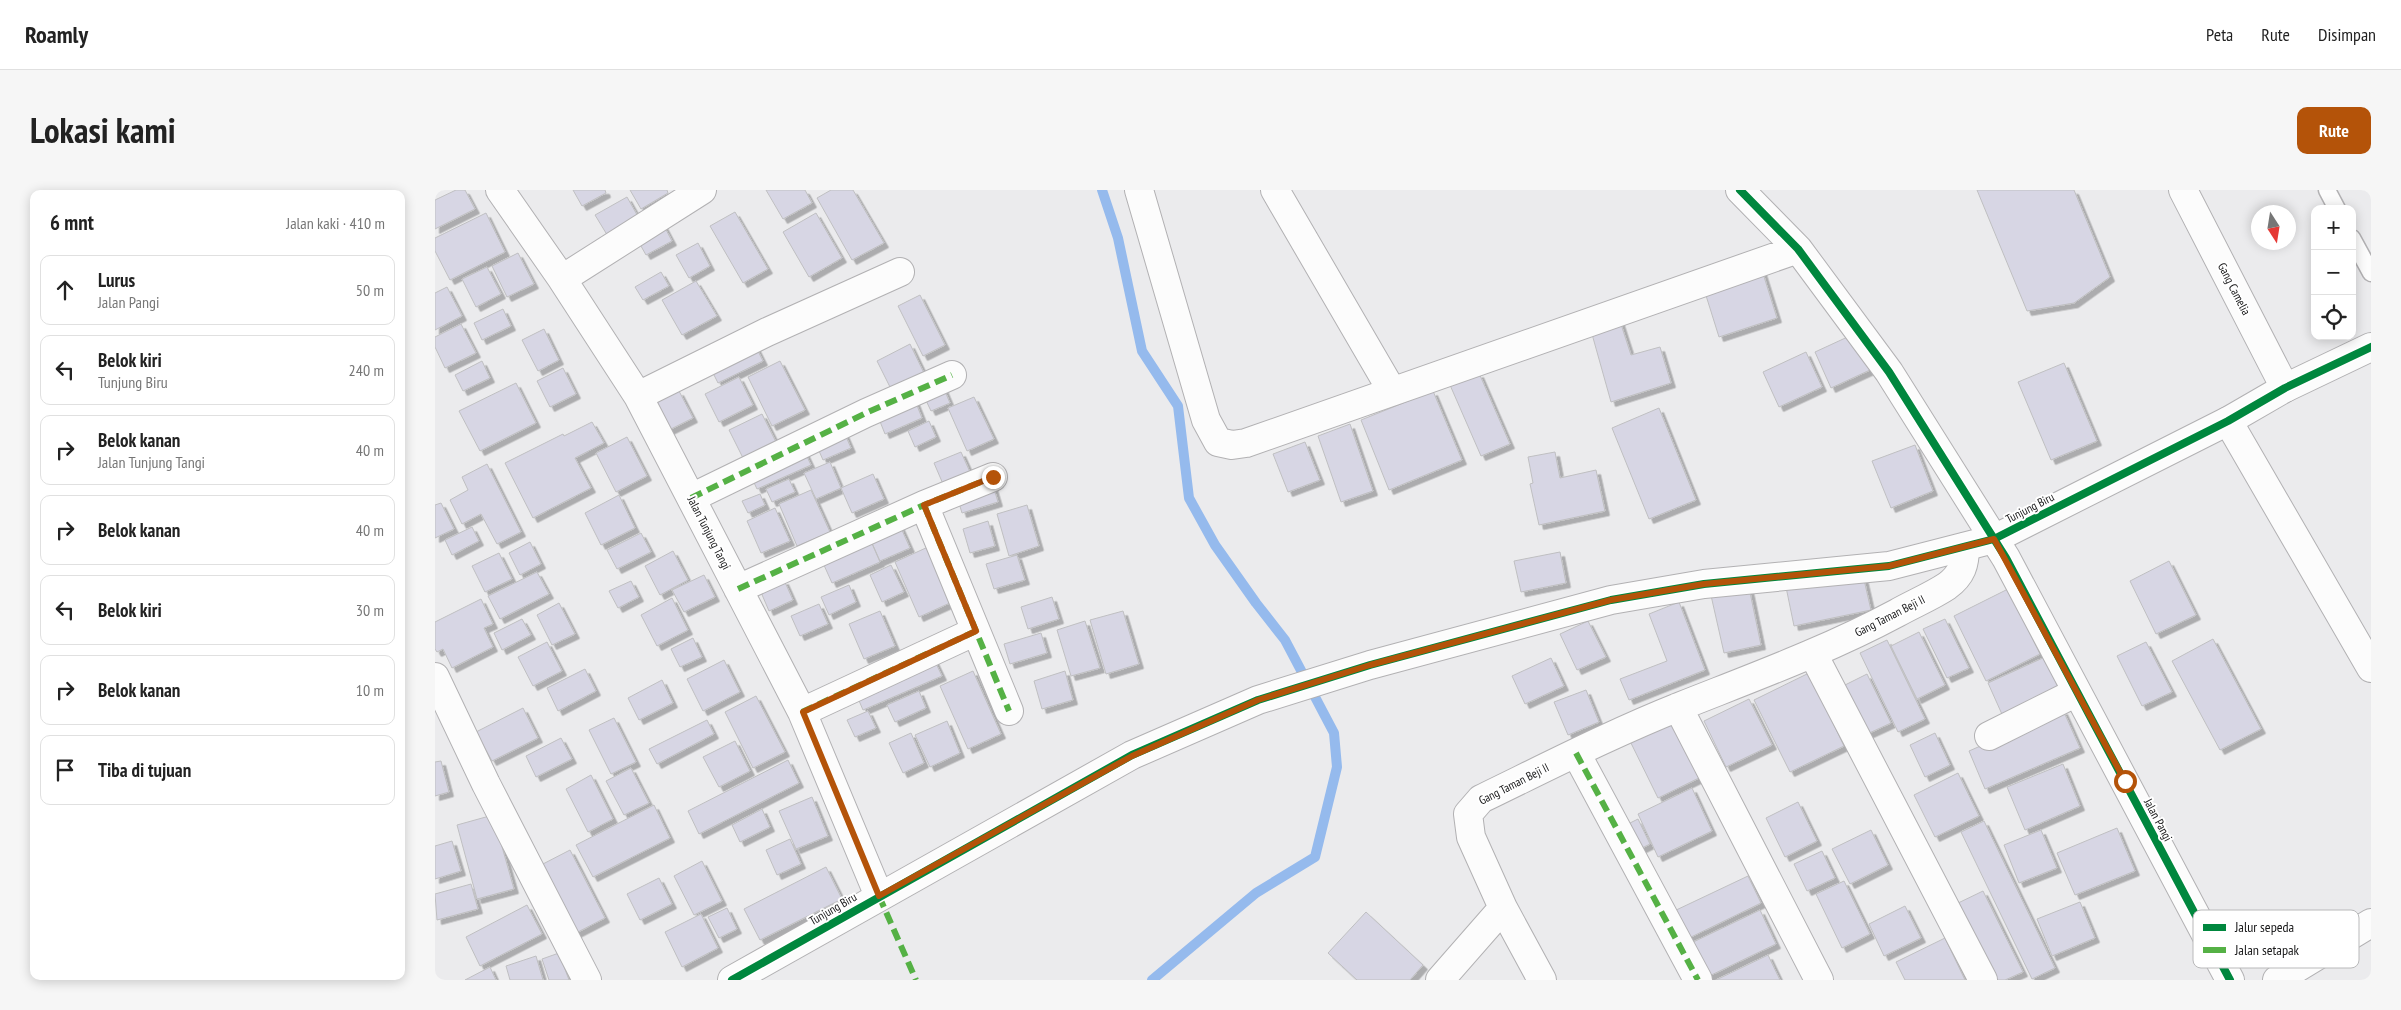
<!DOCTYPE html>
<html lang="id">
<meta charset="utf-8">
<style>
:root{--surface:#fff;--page:#f6f6f6;--text:#222;--muted:#767676;--line:#e0e0e0;--accent:#b45309}
body{margin:0;font-family:"PT Sans Narrow",sans-serif;background:var(--page);color:var(--text)}
.controls{position:absolute;right:15px;top:15px;display:grid;overflow:hidden;border-radius:10px;box-shadow:0 2px 12px #0003}
.controls button{width:45px;height:45px;display:grid;place-items:center;padding:0;border:0;border-bottom:1px solid var(--line);background:var(--surface);color:var(--text);font:25px sans-serif}
.compass{position:absolute;left:1816px;top:15px;width:45px;height:45px;border-radius:50%;background:var(--surface);box-shadow:0 2px 12px #0003;rotate:168deg}
.stop{position:absolute;width:15px;height:15px;margin:-11px;border:4px solid #b45309;border-radius:50%;background:#fff}
.stop.end{background:#b45309;border-color:#fff;box-shadow:0 1px 5px #0008}
.list{margin:0;padding:0;list-style:none}
h2{display:flex;justify-content:space-between;align-items:center;height:65px;margin:0;padding:0 20px;font-size:21px}
h2 small{font-size:16px;font-weight:400;color:var(--muted)}
.list li{display:grid;grid-template-columns:32px 1fr auto;gap:15px;align-items:center;box-sizing:border-box;height:70px;margin:0 10px 10px;padding:0 10px;border:1px solid var(--line);border-radius:10px}
.list b{display:block;font-size:19px;white-space:nowrap}
.list p{margin:0;font-size:16px;white-space:nowrap;color:var(--muted)}
.list em{font-size:16px;font-style:normal;color:var(--muted)}
.icon{flex:none;width:28px;height:28px;fill:none;stroke:currentColor;stroke-width:2;stroke-linecap:round;stroke-linejoin:round}
.map{position:relative;flex:none;width:1936px;height:790px;overflow:hidden;border-radius:10px}
header{display:flex;align-items:center;gap:30px;box-sizing:border-box;height:70px;padding:0 25px;background:var(--surface);border-bottom:1px solid var(--line)}
header strong{font-size:24px}
nav{display:flex;gap:28px;margin-inline-start:auto;font-size:18px}
.intro{display:flex;align-items:center;justify-content:space-between;box-sizing:border-box;height:120px;padding:0 30px}
h1{margin:0;font-size:35px}
.button{padding:12px 22px;border-radius:10px;background:var(--accent);color:#fff;font-size:18px;font-weight:700}
main{display:flex;gap:30px;padding:0 30px}
aside{flex:1;background:var(--surface);border-radius:10px;box-shadow:0 2px 12px #0003}
.map>svg:first-child{display:block}
.lines{fill:none;stroke-linecap:round;stroke-linejoin:round}
.stream{stroke:#95baed;stroke-width:10}
.building{fill:#d7d6e4;stroke:#bfbfc1;filter:url(#shadow)}
.lane-casing{stroke:#b2b1b3;stroke-width:19}
.street-casing{stroke:#b2b1b3;stroke-width:30}
.secondary-casing{stroke:#b2b1b3;stroke-width:30}
.lane{stroke:#fcfcfc;stroke-width:16}
.street{stroke:#fcfcfc;stroke-width:28}
.secondary{stroke:#fcfcfc;stroke-width:28}
.quiet{stroke:#55b145;stroke-width:6;stroke-dasharray:12 6;stroke-linecap:butt}
.cycleway-casing{stroke:#fff;stroke-width:11}
.cycleway{stroke:#00873e;stroke-width:8}
.route{stroke:#b45309;stroke-width:6}
.labels{text-anchor:middle;stroke-width:4;stroke-linejoin:round;paint-order:stroke}
.street-label{font-size:12px;fill:#171718;stroke:#fff}
.key{fill:#fff;stroke:#b9b9ba;stroke-width:1}
.key-label{font-size:14px;fill:#171718}
</style>
<header>
<strong>Roamly</strong>
<nav><a>Peta</a><a>Rute</a><a>Disimpan</a></nav>
</header>
<div class="intro"><h1>Lokasi kami</h1><a class="button">Rute</a></div>
<main>
<aside>
<h2>6 mnt<small>Jalan kaki · 410 m</small></h2>
<ul class="list">
<li><svg class="icon" aria-label="ahead" viewBox="0 0 24 24"><path d="M12 20V5M6 11l6-6 6 6"/></svg><div><b>Lurus</b><p>Jalan Pangi</p></div><em>50 m</em></li>
<li><svg class="icon" aria-label="left" viewBox="0 0 24 24"><path d="M17 20v-9H6M10 6l-5 5 5 5"/></svg><div><b>Belok kiri</b><p>Tunjung Biru</p></div><em>240 m</em></li>
<li><svg class="icon" aria-label="right" viewBox="0 0 24 24"><path d="M7 20v-9h11M14 6l5 5-5 5"/></svg><div><b>Belok kanan</b><p>Jalan Tunjung Tangi</p></div><em>40 m</em></li>
<li><svg class="icon" aria-label="right" viewBox="0 0 24 24"><path d="M7 20v-9h11M14 6l5 5-5 5"/></svg><div><b>Belok kanan</b></div><em>40 m</em></li>
<li><svg class="icon" aria-label="left" viewBox="0 0 24 24"><path d="M17 20v-9H6M10 6l-5 5 5 5"/></svg><div><b>Belok kiri</b></div><em>30 m</em></li>
<li><svg class="icon" aria-label="right" viewBox="0 0 24 24"><path d="M7 20v-9h11M14 6l5 5-5 5"/></svg><div><b>Belok kanan</b></div><em>10 m</em></li>
<li><svg class="icon" aria-label="arrive" viewBox="0 0 24 24"><path d="M6 21V4h12l-3 4 3 4H6"/></svg><div><b>Tiba di tujuan</b></div></li>
</ul>
</aside>
<div class="map">
<svg width="1936" height="790" viewBox="0 0 1936 790">
<defs>
<filter id="shadow"><feDropShadow dx="4.5" dy="4.5" stdDeviation="0" flood-color="#0004"/></filter>
</defs>
<rect width="100%" height="100%" fill="#ebebed"/>
<g class="lines">
<path class="stream" d="M 667,0 L 683,48 L 707,161 L 743,216 L 754,308 L 780,355 L 821,413 L 850,450 L 899,543 L 902,577 L 880,667 L 821,703 L 717,790"/>
</g>
<path class="building" d="M 21,0 L 30,0 L 40,19 L 0,39 L 0,10 Z
M 138,0 L 170,0 L 171,3 L 147,16 Z
M 195,0 L 232,0 L 233,3 L 206,19 Z
M 331,0 L 370,0 L 377,13 L 348,29 Z
M 396,0 L 418,0 L 449,53 L 417,70 L 382,8 Z
M 1542,0 L 1639,0 L 1675,87 L 1639,113 L 1592,121 Z
M 192,7 L 205,30 L 174,48 L 160,25 Z
M 300,22 L 333,79 L 308,93 L 275,36 Z
M 51,23 L 70,62 L 15,90 L 0,61 L 0,48 Z
M 381,23 L 407,68 L 374,87 L 348,42 Z
M 228,34 L 237,51 L 211,65 L 202,49 Z
M 263,53 L 275,76 L 254,88 L 241,65 Z
M 83,63 L 99,94 L 72,107 L 57,76 Z
M 52,77 L 66,104 L 41,117 L 27,89 Z
M 1326,77 L 1342,128 L 1284,147 L 1268,96 Z
M 226,82 L 234,96 L 208,110 L 200,97 Z
M 261,91 L 282,126 L 247,145 L 227,110 Z
M 12,97 L 27,126 L 0,140 L 0,103 Z
M 485,105 L 510,155 L 488,166 L 463,116 Z
M 68,119 L 76,136 L 47,150 L 39,133 Z
M 1184,128 L 1196,165 L 1225,157 L 1236,193 L 1176,212 L 1155,137 Z
M 26,134 L 41,163 L 10,178 L 0,157 L 0,147 Z
M 109,139 L 124,170 L 103,181 L 87,150 Z
M 1419,144 L 1435,180 L 1396,198 L 1380,162 Z
M 318,151 L 328,171 L 283,193 L 273,173 Z
M 475,154 L 489,183 L 456,199 L 442,171 Z
M 1371,162 L 1387,197 L 1344,217 L 1328,182 Z
M 47,171 L 55,188 L 28,201 L 20,185 Z
M 345,171 L 370,220 L 337,236 L 313,187 Z
M 1629,173 L 1662,251 L 1616,270 L 1583,192 Z
M 128,178 L 141,204 L 115,217 L 102,191 Z
M 1044,183 L 1075,254 L 1046,266 L 1015,195 Z
M 304,187 L 318,215 L 284,232 L 270,204 Z
M 506,192 L 515,213 L 496,221 L 486,200 Z
M 81,193 L 101,233 L 45,261 L 24,221 Z
M 244,201 L 258,228 L 230,242 L 216,215 Z
M 998,201 L 1027,270 L 954,300 L 926,230 Z
M 539,207 L 559,249 L 532,261 L 513,218 Z
M 479,208 L 487,228 L 450,244 L 442,224 Z
M 1224,218 L 1261,310 L 1214,329 L 1177,238 Z
M 327,224 L 342,254 L 309,270 L 294,240 Z
M 494,231 L 501,247 L 480,257 L 473,241 Z
M 157,232 L 169,253 L 140,268 L 156,298 L 98,328 L 70,273 L 128,244 L 129,246 Z
M 915,234 L 938,301 L 906,312 L 883,246 Z
M 409,242 L 416,258 L 388,270 L 381,254 Z
M 192,247 L 212,286 L 181,302 L 161,263 Z
M 870,252 L 885,290 L 853,302 L 838,264 Z
M 1480,255 L 1498,301 L 1456,318 L 1437,271 Z
M 368,258 L 376,275 L 322,299 L 314,282 Z
M 526,262 L 535,282 L 508,294 L 499,273 Z
M 1120,262 L 1125,288 L 1161,280 L 1170,321 L 1104,335 L 1095,294 L 1098,293 L 1093,267 Z
M 395,272 L 406,298 L 381,309 L 369,283 Z
M 52,274 L 86,342 L 62,354 L 46,324 L 27,334 L 15,310 L 33,300 L 27,287 Z
M 438,284 L 449,309 L 417,323 L 406,298 Z
M 354,289 L 360,302 L 337,312 L 331,299 Z
M 557,292 L 563,312 L 527,323 L 521,303 Z
M 376,300 L 395,342 L 362,356 L 344,314 Z
M 325,304 L 330,315 L 313,323 L 307,311 Z
M 184,305 L 200,338 L 166,355 L 150,323 Z
M 6,313 L 19,339 L 0,348 L 0,315 Z
M 592,315 L 604,356 L 574,366 L 562,324 Z
M 340,318 L 355,351 L 326,363 L 312,331 Z
M 462,329 L 475,358 L 445,371 L 432,342 Z
M 553,331 L 560,356 L 535,363 L 528,339 Z
M 37,337 L 44,351 L 17,365 L 10,350 Z
M 432,342 L 445,372 L 397,393 L 384,364 Z
M 206,343 L 216,362 L 182,379 L 172,360 Z
M 95,352 L 106,374 L 85,385 L 74,363 Z
M 493,357 L 517,412 L 484,427 L 460,372 Z
M 238,361 L 253,390 L 225,405 L 210,376 Z
M 1125,362 L 1131,393 L 1086,402 L 1079,371 Z
M 64,363 L 77,389 L 50,402 L 37,376 Z
M 582,365 L 590,390 L 559,399 L 551,374 Z
M 1734,371 L 1761,425 L 1721,444 L 1695,391 Z
M 456,375 L 469,402 L 447,412 L 435,385 Z
M 1427,381 L 1436,420 L 1359,436 L 1351,397 Z
M 102,382 L 114,404 L 65,429 L 53,406 Z
M 269,385 L 280,407 L 249,422 L 237,400 Z
M 349,390 L 358,410 L 334,421 L 325,400 Z
M 196,391 L 204,407 L 183,418 L 174,401 Z
M 1313,393 L 1326,455 L 1289,463 L 1275,401 Z
M 414,395 L 421,412 L 394,425 L 386,407 Z
M 1573,399 L 1605,464 L 1551,491 L 1519,426 Z
M 617,407 L 624,429 L 593,439 L 586,417 Z
M 237,408 L 253,440 L 222,456 L 206,425 Z
M 46,409 L 58,434 L 49,438 L 58,457 L 17,478 L 8,459 L 2,462 L 0,459 L 0,432 Z
M 1244,412 L 1270,480 L 1194,510 L 1185,489 L 1232,471 L 1214,424 Z
M 124,413 L 140,444 L 117,455 L 102,425 Z
M 384,414 L 393,434 L 365,446 L 356,426 Z
M 445,421 L 460,456 L 429,469 L 414,434 Z
M 688,421 L 704,474 L 671,484 L 655,430 Z
M 87,429 L 96,445 L 67,460 L 59,443 Z
M 1510,429 L 1534,478 L 1512,488 L 1488,439 Z
M 650,431 L 665,478 L 636,486 L 622,440 Z
M 1153,431 L 1171,467 L 1142,480 L 1125,444 Z
M 1484,442 L 1510,495 L 1482,509 L 1456,456 Z
M 606,443 L 612,463 L 575,474 L 569,454 Z
M 258,448 L 267,467 L 245,477 L 236,459 Z
M 1778,449 L 1826,539 L 1785,560 L 1737,471 Z
M 1452,450 L 1490,529 L 1463,542 L 1425,463 Z
M 112,452 L 127,481 L 98,496 L 83,467 Z
M 1711,452 L 1737,502 L 1707,516 L 1682,466 Z
M 497,465 L 507,486 L 428,520 L 419,499 Z
M 1610,467 L 1627,505 L 1570,531 L 1553,493 Z
M 1116,468 L 1129,496 L 1090,514 L 1077,486 Z
M 289,470 L 305,502 L 268,521 L 252,489 Z
M 150,479 L 161,501 L 123,521 L 112,498 Z
M 538,481 L 566,544 L 533,559 L 505,496 Z
M 630,481 L 638,510 L 607,519 L 599,491 Z
M 1374,483 L 1409,556 L 1355,582 L 1319,510 Z
M 1432,484 L 1456,533 L 1430,545 L 1406,497 Z
M 227,490 L 238,513 L 204,530 L 193,508 Z
M 1151,500 L 1164,532 L 1133,545 L 1119,512 Z
M 484,501 L 491,518 L 460,532 L 452,515 Z
M 321,506 L 350,562 L 318,578 L 290,522 Z
M 1314,509 L 1337,555 L 1291,577 L 1269,531 Z
M 88,518 L 103,548 L 57,571 L 41,542 Z
M 1628,520 L 1645,558 L 1550,599 L 1534,561 Z
M 433,521 L 441,538 L 420,547 L 412,530 Z
M 1236,526 L 1266,587 L 1223,608 L 1193,547 Z
M 179,528 L 201,572 L 176,584 L 154,540 Z
M 272,530 L 279,544 L 222,574 L 214,559 Z
M 512,531 L 525,563 L 495,577 L 480,545 Z
M 476,543 L 489,573 L 468,583 L 454,553 Z
M 1500,543 L 1515,575 L 1490,587 L 1475,555 Z
M 126,548 L 137,569 L 101,587 L 91,566 Z
M 300,551 L 315,581 L 284,597 L 268,567 Z
M 353,570 L 364,593 L 264,644 L 253,621 Z
M 6,571 L 14,602 L 0,606 L 0,572 Z
M 1628,574 L 1645,616 L 1590,640 L 1572,597 Z
M 196,578 L 214,613 L 189,625 L 171,591 Z
M 1523,583 L 1544,626 L 1500,647 L 1479,605 Z
M 156,585 L 178,629 L 153,642 L 131,599 Z
M 1257,598 L 1277,641 L 1223,667 L 1203,624 Z
M 377,607 L 393,646 L 361,659 L 344,621 Z
M 1363,612 L 1382,651 L 1350,667 L 1331,628 Z
M 219,615 L 235,648 L 158,687 L 141,655 Z
M 327,619 L 335,637 L 305,652 L 297,635 Z
M 58,625 L 79,699 L 42,709 L 22,635 Z
M 1203,629 L 1215,654 L 1199,662 L 1187,637 Z
M 1549,631 L 1620,778 L 1597,789 L 1526,642 Z
M 1682,638 L 1700,681 L 1640,705 L 1622,663 Z
M 1436,640 L 1453,675 L 1415,694 L 1397,659 Z
M 1606,640 L 1622,678 L 1584,693 L 1569,655 Z
M 355,649 L 366,674 L 342,685 L 331,660 Z
M 17,651 L 26,681 L 0,689 L 0,656 Z
M 135,660 L 170,728 L 141,743 L 106,675 Z
M 1387,661 L 1400,688 L 1372,701 L 1359,674 Z
M 267,671 L 287,711 L 259,725 L 239,686 Z
M 391,677 L 407,709 L 325,750 L 309,719 Z
M 1313,686 L 1326,713 L 1250,750 L 1237,722 Z
M 224,688 L 237,714 L 205,730 L 192,704 Z
M 1409,691 L 1435,744 L 1407,758 L 1381,704 Z
M 36,694 L 43,719 L 2,730 L 0,704 Z
M 1548,701 L 1588,782 L 1570,790 L 1556,790 L 1519,715 Z
M 1645,712 L 1660,748 L 1617,766 L 1602,729 Z
M 92,715 L 107,744 L 45,776 L 31,747 Z
M 1470,716 L 1486,748 L 1449,766 L 1434,734 Z
M 292,718 L 302,739 L 284,748 L 273,727 Z
M 1325,720 L 1341,754 L 1268,789 L 1252,755 Z
M 931,722 L 988,775 L 975,790 L 922,790 L 893,763 Z
M 266,724 L 283,758 L 247,777 L 230,742 Z
M 1510,748 L 1530,790 L 1470,790 L 1461,772 Z
M 124,763 L 134,790 L 114,790 L 107,769 Z
M 1333,765 L 1345,790 L 1281,790 Z
M 101,766 L 108,790 L 75,790 L 71,776 Z
M 55,777 L 61,790 L 30,790 Z"/>
<g class="lines">
<defs>
<path id="lane" d="M 1892,0 L 1902,19
M 1917,48 L 1936,83"/>
<path id="street" d="M 65,0 L 127,89 L 203,206 L 367,522 L 444,706
M 704,0 L 771,230 L 783,252 L 797,255 L 811,253 L 1363,59
M 840,0 L 957,201
M 1305,0 L 1363,59 L 1454,182 L 1571,368 L 1795,790
M 1748,0 L 1850,198
M 127,89 L 267,0
M 203,206 L 332,142 L 465,82
M 1793,231 L 1936,478
M 256,308 L 431,223 L 517,185
M 489,315 L 574,521
M 303,399 L 489,315 L 558,287
M 1378,464 L 1548,790
M 0,487 L 51,594 L 152,790
M 1243,517 L 1384,790
M 367,522 L 541,441
M 1554,546 L 1642,502
M 1141,563 L 1263,790
M 1005,790 L 1068,718
M 1107,790 L 1068,718 L 1036,647 L 1033,624 L 1046,609 C 1112,577 1178,543 1246,516 C 1319,487 1393,460 1462,423 C 1478,414 1497,406 1512,396 C 1527,385 1530,374 1530,357
M 1842,790 L 1936,733"/>
<path id="secondary" d="M 297,790 L 697,565 L 823,510 L 935,475 L 1176,410 L 1269,394 L 1454,376 L 1559,349 L 1793,231 L 1850,198 L 1936,157"/>
</defs>
<use href="#lane" class="lane-casing"/>
<use href="#street" class="street-casing"/>
<use href="#secondary" class="secondary-casing"/>
<use href="#lane" class="lane"/>
<use href="#street" class="street"/>
<use href="#secondary" class="secondary"/>
<path class="quiet" d="M 256,308 L 431,223 L 517,185
M 489,315 L 574,521
M 303,399 L 489,315 L 558,287
M 367,522 L 541,441
M 1141,563 L 1263,790
M 444,706 L 481,790"/>
<defs>
<path id="cycleway" d="M 1305,0 L 1363,59 L 1454,182 L 1571,368 L 1795,790
M 297,790 L 697,565 L 823,510 L 935,475 L 1176,410 L 1269,394 L 1454,376 L 1559,349 L 1793,231 L 1850,198 L 1936,157"/>
</defs>
<use href="#cycleway" class="cycleway-casing"/>
<use href="#cycleway" class="cycleway"/>
</g>
<g class="lines">
<path class="route" d="M 558,287 L 489,315 L 541,441 L 368,522 L 444,706 L 697,566 L 823,510 L 935,475 L 1176,410 L 1269,394 L 1454,376 L 1559,349 L 1690,591"/>
</g>
<g class="labels">
<g class="street-label">
<text transform="translate(1799 99) rotate(63)" y="4">Gang Camelia</text>
<text transform="translate(1595 318) rotate(-27)" y="4">Tunjung Biru</text>
<text transform="translate(274 343) rotate(63)" y="4">Jalan Tunjung Tangi</text>
<text transform="translate(1455 426) rotate(-27)" y="4">Gang Taman Beji II</text>
<text transform="translate(1079 594) rotate(-27)" y="4">Gang Taman Beji II</text>
<text transform="translate(1723 630) rotate(62)" y="4">Jalan Pangi</text>
<text transform="translate(398 719) rotate(-30)" y="4">Tunjung Biru</text>
</g>
</g>
<rect x="1758" y="720" width="166" height="58" rx="8" class="key"/>
<rect x="1768" y="734" width="23" height="7" fill="#00873e"/>
<rect x="1768" y="757" width="23" height="6" fill="#55b145"/>
<g class="key-label">
<text x="1800" y="742">Jalur sepeda</text>
<text x="1800" y="765">Jalan setapak</text>
</g>
</svg>
<div class="controls">
<button>+</button>
<button>−</button>
<button><svg class="icon" aria-label="locate" viewBox="0 0 24 24"><circle cx="12" cy="12" r="6"/><path d="M12 2v4M12 18v4M2 12h4M18 12h4"/></svg></button>
</div>
<svg class="compass" viewBox="-18 -18 36 36"><path d="M0-13l5 13h-10z" fill="#e53935"/><path d="M0 13l5-13h-10z" fill="#767676"/></svg>
<div class="stop" style="left:1690px;top:591px"></div>
<div class="stop end" style="left:558px;top:287px"></div>
</div>
</main>
